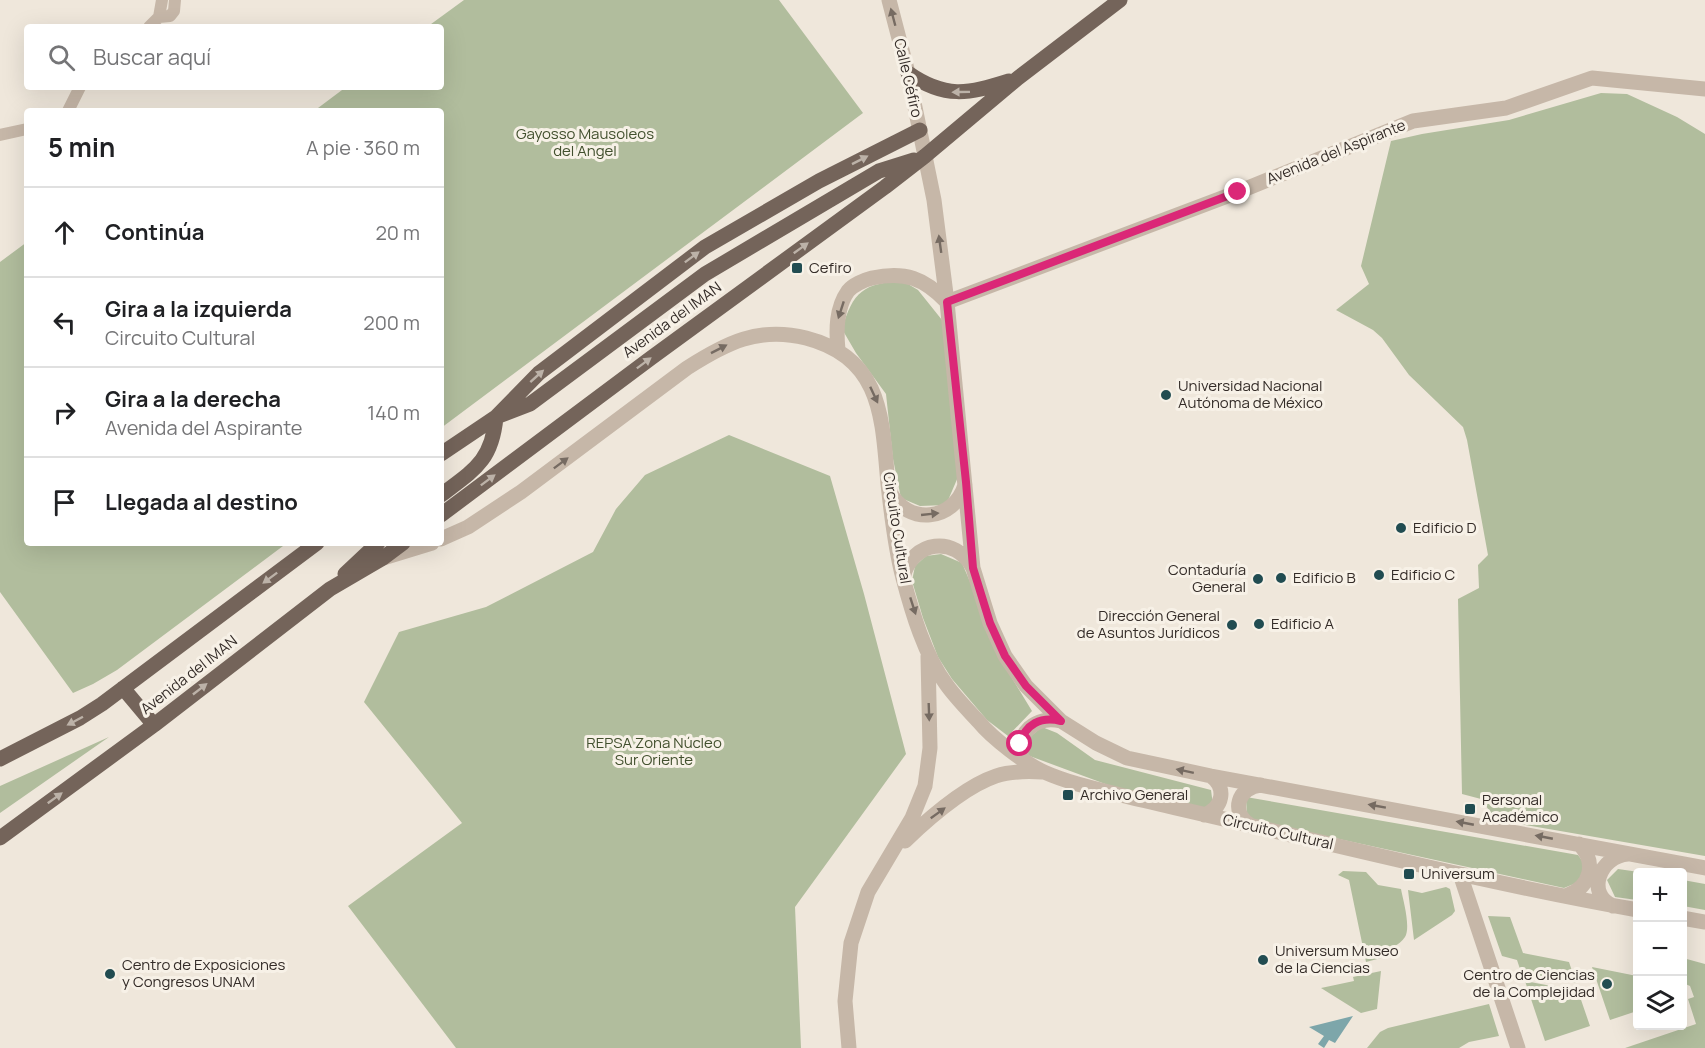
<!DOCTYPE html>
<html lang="es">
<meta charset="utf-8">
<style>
:root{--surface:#fff;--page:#f6f6f6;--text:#202124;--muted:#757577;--line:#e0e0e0}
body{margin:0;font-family:Manrope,sans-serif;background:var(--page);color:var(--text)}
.controls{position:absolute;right:18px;bottom:18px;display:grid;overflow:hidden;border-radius:6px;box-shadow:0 6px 24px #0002}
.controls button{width:54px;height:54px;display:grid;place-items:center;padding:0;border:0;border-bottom:2px solid var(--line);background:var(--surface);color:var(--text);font:30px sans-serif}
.stop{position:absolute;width:18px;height:18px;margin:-14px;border:4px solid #db2777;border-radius:50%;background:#fff}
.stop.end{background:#db2777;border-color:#fff;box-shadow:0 2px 6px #0008}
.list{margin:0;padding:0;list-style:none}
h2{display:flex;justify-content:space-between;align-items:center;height:78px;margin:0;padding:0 24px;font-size:26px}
h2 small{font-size:20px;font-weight:400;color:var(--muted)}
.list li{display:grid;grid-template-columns:39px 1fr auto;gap:18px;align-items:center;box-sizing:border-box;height:90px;padding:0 24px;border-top:2px solid var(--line)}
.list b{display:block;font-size:22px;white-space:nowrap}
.list p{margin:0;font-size:20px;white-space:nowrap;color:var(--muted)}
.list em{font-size:20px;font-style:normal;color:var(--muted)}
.icon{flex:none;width:33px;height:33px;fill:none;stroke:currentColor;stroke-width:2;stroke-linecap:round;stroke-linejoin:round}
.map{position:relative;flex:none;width:1705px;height:1048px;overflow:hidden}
.search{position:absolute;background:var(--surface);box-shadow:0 6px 24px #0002;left:24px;top:24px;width:420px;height:66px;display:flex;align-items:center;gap:15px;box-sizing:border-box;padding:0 21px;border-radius:6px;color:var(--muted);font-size:22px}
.panel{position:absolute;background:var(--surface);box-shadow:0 6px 24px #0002;left:24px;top:108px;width:420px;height:438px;border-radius:6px}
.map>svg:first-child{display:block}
.green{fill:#b1bd9d}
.water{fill:#7da6aa}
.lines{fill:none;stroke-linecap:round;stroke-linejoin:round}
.pedestrian{stroke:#c6b7a8;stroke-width:12}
.minor{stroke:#c6b7a8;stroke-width:15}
.tertiary{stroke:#c6b7a8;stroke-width:15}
.primary{stroke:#74645a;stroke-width:15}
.oneway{fill:#766b62}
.oneway2{fill:#bcb2a8}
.route{stroke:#db2777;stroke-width:8}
.poi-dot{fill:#214c51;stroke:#f7f1e7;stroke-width:2}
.labels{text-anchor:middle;stroke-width:6;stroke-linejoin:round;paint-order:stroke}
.street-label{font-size:15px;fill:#342c28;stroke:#f7f1e7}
.park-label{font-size:15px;fill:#42502e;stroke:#f7f1e7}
.poi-label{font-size:15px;fill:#342c28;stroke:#f7f1e7;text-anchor:start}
</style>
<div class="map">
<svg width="1705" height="1048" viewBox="0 0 1705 1048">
<rect width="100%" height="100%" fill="#efe7db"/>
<path class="green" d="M 464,0 L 779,0 L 863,113 L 441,428 L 441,111 L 314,111 L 346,87 L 441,87 L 441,27 L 427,27 Z
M 1601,93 L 1627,94 L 1677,117 L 1705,134 L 1705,856 L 1496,820 L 1481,799 L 1462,794 L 1458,599 L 1479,588 L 1478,565 L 1488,555 L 1467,440 L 1463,427 L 1409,375 L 1382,338 L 1373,330 L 1336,310 L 1369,284 L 1361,266 L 1391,141 L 1422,134 L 1509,120 Z
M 27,242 L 27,543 L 287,543 L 117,670 L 93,684 L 73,693 L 0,592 L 0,262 Z
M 903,281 L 918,290 L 942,320 L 958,477 L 946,505 L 920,506 L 901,498 L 893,459 L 886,394 L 856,353 L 842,329 C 853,292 863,283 903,281 Z
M 729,435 L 830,476 L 864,594 L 906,754 L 795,907 L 801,1048 L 456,1048 L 348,906 L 462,823 L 364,702 L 399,632 L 486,607 L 593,552 L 616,509 L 645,475 Z
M 941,554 L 962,563 L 1010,675 L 1032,711 L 1008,736 L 987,720 L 952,679 L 938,657 L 923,618 L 912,581 L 915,566 L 926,556 Z
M 1042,727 L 1057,733 L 1095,760 L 1211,790 L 1213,805 L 1203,811 L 1108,785 L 1027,755 L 1031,736 Z
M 109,737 L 0,813 L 0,786 Z
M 1246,797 L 1578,855 L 1586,866 L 1581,881 L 1564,888 L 1247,819 Z
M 1618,869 L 1639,872 L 1637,900 L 1615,897 L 1607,880 Z
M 1343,871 L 1366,872 L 1378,885 L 1401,889 C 1403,900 1411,927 1405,937 C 1399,946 1390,946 1385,957 L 1366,962 L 1349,880 L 1338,875 Z
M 1683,880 L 1705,884 L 1705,910 L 1683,906 Z
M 1446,887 L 1450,889 L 1455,911 L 1452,915 L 1414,940 L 1408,890 L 1422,893 Z
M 1488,916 L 1510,917 L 1523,953 L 1569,962 L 1576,983 L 1521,972 L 1517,960 L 1502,956 Z
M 1683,958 L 1705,964 L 1705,1048 L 1625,1048 L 1696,1024 L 1688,999 L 1694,997 L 1690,986 L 1683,983 Z
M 1592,967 L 1637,976 L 1637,1011 L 1610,1020 Z
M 1381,971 L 1377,1009 L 1361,1013 L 1321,988 L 1354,981 L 1353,977 Z
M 1525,981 L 1578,991 L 1590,1026 L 1545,1041 Z
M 1489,1004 L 1499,1036 L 1469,1042 L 1459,1048 L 1367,1048 L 1380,1032 L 1388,1028 Z"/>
<path class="water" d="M 1353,1016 L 1335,1043 L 1329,1040 L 1324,1048 L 1318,1044 L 1324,1036 L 1309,1027 Z"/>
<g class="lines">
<path class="pedestrian" d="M 159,17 L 170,16 L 174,11 L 175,0
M 149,27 L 159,17 L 162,0
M 68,111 L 80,87
M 0,135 L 27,129"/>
<path class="minor" d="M 947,302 L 1238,192 L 1413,121 L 1506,108 L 1592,78 L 1705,89"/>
<path class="tertiary" d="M 889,0 L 908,73 L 934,200 L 947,302 L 973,568 L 990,623 L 1005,656 L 1026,686 L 1061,721 L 1096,743 L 1127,758 L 1211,776 L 1705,868
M 838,350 C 836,330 836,308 848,291 C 853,285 864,280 872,278 C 905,271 924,278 947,302
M 890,492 C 908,526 954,521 965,485
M 441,539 L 468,527 L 521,492 L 687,368 C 726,343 759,326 806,338 C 883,358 882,419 888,484 C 891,512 896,552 903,578 C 912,612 925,656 946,684 C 955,697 968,710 979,722 C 992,738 1026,764 1044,772 C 1071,784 1101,790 1129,797 C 1171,807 1212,816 1253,826 C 1381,856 1508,887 1638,910
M 383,558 L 432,543
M 903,577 C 913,540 955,535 973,568
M 1022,758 C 1015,733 1036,715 1061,721
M 1204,815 C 1223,808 1227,788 1211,776
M 1250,825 C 1230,812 1238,787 1261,785
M 905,841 C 927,820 966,786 996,776 C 1011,771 1026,771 1042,772
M 1460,874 L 1518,1048
M 1568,895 C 1591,886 1597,862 1579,844
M 1613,906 C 1585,894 1600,856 1628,854
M 1682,918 L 1705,922
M 849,1048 L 845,1001 L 851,943 L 868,892 L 912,818 L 925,786 L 930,748 L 928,656"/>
<path class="primary" d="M 908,73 C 945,99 968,94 1009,81
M 441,454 L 496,417 L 530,404 L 705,274 L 879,171 L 914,160
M 441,495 C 474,470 492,461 496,417 L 539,373 L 705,247 L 819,181 L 920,130
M 441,515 L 651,358 L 885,187 L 925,156 L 1018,78 L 1120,0
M 345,574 L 378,543
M 123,688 L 154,725
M 0,759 L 80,718 L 102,704 L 317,543
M 0,838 L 154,725 L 330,589 L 383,558 L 403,543"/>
</g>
<defs><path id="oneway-solid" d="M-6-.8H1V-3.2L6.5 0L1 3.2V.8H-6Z" transform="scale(1.5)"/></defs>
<g class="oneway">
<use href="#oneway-solid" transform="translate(893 17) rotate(-105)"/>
<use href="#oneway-solid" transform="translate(940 244) rotate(-98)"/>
<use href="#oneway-solid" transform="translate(841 310) rotate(108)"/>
<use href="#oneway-solid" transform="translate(719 349) rotate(-27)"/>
<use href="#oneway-solid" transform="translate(874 395) rotate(65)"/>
<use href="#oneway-solid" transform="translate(561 463) rotate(-37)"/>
<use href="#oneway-solid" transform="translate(930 514) rotate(-6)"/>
<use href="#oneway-solid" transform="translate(913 606) rotate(72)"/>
<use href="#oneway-solid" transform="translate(929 712) rotate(88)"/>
<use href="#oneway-solid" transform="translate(1185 771) rotate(-168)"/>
<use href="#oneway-solid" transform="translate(1377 806) rotate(-170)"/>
<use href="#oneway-solid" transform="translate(938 813) rotate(-36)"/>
<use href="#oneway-solid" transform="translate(1465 823) rotate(-169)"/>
<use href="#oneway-solid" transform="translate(1544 837) rotate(-169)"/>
</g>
<g class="oneway2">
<use href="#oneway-solid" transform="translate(961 92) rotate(179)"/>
<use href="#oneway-solid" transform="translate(860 160) rotate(-27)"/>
<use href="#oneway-solid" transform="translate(801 248) rotate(-36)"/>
<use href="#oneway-solid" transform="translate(692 257) rotate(-37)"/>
<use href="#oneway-solid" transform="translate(644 363) rotate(-37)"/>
<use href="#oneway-solid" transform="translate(537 376) rotate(-42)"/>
<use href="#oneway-solid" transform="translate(488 480) rotate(-37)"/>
<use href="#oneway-solid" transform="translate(270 578) rotate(143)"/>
<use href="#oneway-solid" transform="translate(200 689) rotate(-38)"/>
<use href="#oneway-solid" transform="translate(75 721) rotate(152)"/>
<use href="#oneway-solid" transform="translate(55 798) rotate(-36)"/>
</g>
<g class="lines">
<path class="route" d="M 1020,744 C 1025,724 1041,716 1061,721 L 1026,686 L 1005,656 L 990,623 L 973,568 L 966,482 L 947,302 L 1238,192"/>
</g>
<g class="poi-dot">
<rect x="791" y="262" width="12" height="12" rx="3"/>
<circle cx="1166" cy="395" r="6"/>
<circle cx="1401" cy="528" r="6"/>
<circle cx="1379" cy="575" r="6"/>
<circle cx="1281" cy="578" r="6"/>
<circle cx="1258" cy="579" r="6"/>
<circle cx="1259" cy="624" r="6"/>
<circle cx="1232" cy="625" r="6"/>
<rect x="1062" y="789" width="12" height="12" rx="3"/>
<rect x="1464" y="803" width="12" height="12" rx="3"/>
<rect x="1403" y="868" width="12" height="12" rx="3"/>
<circle cx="1263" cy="960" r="6"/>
<circle cx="110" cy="974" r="6"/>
<circle cx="1607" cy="984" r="6"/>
</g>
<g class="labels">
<g class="street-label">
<text transform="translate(908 78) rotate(77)" y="5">Calle Céfiro</text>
<text transform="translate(1336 152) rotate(-22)" y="5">Avenida del Aspirante</text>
<text transform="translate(672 320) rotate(-36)" y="5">Avenida del IMAN</text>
<text transform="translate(897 528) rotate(81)" y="5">Circuito Cultural</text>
<text transform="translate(189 675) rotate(-38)" y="5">Avenida del IMAN</text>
<text transform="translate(1278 832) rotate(13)" y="5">Circuito Cultural</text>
</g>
<g class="park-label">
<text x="585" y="139">Gayosso Mausoleos<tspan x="585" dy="17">del Angel</tspan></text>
<text x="654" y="748">REPSA Zona Núcleo<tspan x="654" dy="17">Sur Oriente</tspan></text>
</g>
<g class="poi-label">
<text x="809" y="273">Cefiro</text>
<text x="1178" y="391">Universidad Nacional<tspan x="1178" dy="17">Autónoma de México</tspan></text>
<text x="1413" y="533">Edificio D</text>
<text x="1246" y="575" text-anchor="end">Contaduría<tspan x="1246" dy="17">General</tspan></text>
<text x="1391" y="580">Edificio C</text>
<text x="1293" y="583">Edificio B</text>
<text x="1220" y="621" text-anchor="end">Dirección General<tspan x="1220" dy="17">de Asuntos Jurídicos</tspan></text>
<text x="1271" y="629">Edificio A</text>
<text x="1080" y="800">Archivo General</text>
<text x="1482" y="805">Personal<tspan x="1482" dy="17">Académico</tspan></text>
<text x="1421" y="879">Universum</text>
<text x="1275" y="956">Universum Museo<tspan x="1275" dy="17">de la Ciencias</tspan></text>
<text x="122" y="970">Centro de Exposiciones<tspan x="122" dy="17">y Congresos UNAM</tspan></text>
<text x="1595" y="980" text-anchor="end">Centro de Ciencias<tspan x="1595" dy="17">de la Complejidad</tspan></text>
</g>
</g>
</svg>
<div class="controls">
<button>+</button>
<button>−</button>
<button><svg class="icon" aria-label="layers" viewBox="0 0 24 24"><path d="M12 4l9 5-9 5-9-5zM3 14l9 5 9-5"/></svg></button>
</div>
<div class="stop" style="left:1020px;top:744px"></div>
<div class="stop end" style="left:1238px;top:192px"></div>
<div class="search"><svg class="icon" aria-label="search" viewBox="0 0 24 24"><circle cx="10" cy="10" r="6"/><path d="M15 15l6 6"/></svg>Buscar aquí</div>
<section class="panel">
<h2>5 min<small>A pie · 360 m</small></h2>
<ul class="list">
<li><svg class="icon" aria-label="ahead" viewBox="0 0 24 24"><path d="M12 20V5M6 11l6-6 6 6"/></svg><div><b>Continúa</b></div><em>20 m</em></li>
<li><svg class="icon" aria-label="left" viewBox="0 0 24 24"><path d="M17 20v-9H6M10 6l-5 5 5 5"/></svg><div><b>Gira a la izquierda</b><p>Circuito Cultural</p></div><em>200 m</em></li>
<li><svg class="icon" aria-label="right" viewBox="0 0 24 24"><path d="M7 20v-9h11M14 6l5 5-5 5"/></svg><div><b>Gira a la derecha</b><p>Avenida del Aspirante</p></div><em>140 m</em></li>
<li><svg class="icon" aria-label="arrive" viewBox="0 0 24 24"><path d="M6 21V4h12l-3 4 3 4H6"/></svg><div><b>Llegada al destino</b></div></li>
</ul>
</section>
</div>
